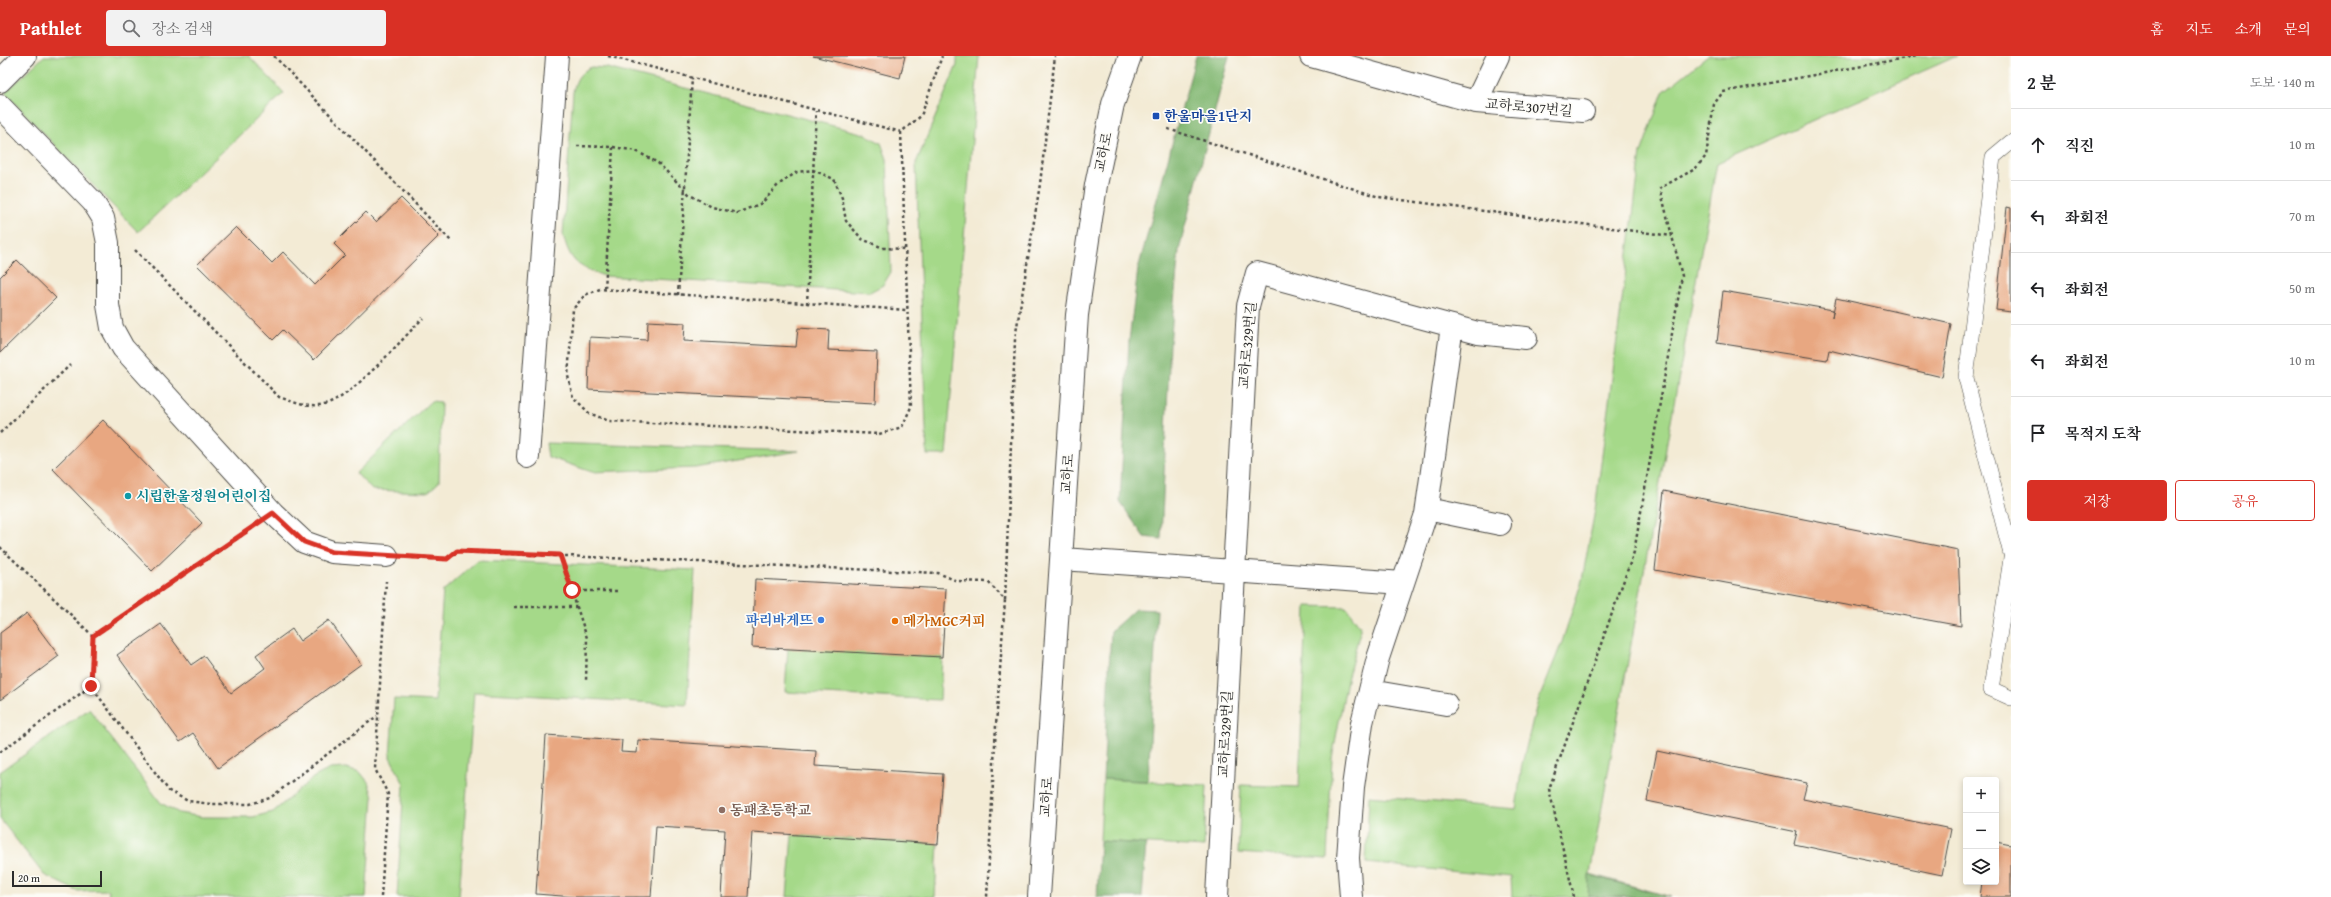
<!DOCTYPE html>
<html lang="ko">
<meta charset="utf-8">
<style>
:root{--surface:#fff;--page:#f2f2f2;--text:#202124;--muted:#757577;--line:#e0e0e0;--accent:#d93025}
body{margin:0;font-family:"Gentium Book Plus","Noto Serif KR",serif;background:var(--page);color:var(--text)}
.controls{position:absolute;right:12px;bottom:12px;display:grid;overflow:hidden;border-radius:4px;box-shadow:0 2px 6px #0003}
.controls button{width:36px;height:36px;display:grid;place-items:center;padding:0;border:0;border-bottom:1px solid var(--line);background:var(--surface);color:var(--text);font:20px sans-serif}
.scale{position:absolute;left:12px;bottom:10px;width:90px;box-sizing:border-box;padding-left:4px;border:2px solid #2b2b2b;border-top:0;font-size:11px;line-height:14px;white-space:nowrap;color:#2b2b2b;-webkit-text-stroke:3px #fdfcf7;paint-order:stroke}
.stop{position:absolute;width:12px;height:12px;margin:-9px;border:3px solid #d93025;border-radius:50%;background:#fff}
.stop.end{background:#d93025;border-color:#fff;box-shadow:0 1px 4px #0008}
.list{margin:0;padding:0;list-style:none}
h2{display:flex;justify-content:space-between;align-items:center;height:52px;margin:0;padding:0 16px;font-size:17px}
h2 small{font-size:13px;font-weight:400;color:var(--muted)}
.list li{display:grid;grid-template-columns:26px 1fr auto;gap:12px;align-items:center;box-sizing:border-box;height:72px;padding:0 16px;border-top:1px solid var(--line)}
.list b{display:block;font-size:15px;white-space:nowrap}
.list em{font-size:13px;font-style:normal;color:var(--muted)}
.actions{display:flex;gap:8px;padding:12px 16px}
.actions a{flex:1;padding:9px 0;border:1px solid var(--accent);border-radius:4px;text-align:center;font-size:14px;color:var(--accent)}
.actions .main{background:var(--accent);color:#fff}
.icon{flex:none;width:22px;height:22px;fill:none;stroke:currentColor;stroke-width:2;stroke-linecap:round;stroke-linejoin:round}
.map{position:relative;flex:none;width:2011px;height:841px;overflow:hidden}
header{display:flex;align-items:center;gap:24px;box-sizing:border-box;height:56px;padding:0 20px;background:var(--accent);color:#fff}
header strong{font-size:19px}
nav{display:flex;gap:22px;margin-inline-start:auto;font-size:14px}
.search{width:280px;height:36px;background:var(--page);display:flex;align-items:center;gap:10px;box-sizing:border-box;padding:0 14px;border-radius:4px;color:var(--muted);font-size:15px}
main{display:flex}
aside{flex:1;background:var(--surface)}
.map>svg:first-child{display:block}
.green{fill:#a5d989;stroke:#68825a}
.forest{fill:#84b975;stroke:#587250}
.building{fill:#e8a781}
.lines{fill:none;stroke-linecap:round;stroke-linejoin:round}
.lane-casing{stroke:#494844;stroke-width:16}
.street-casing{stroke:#494844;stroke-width:24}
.secondary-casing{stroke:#494844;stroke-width:24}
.path{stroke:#494844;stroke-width:2.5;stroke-dasharray:3 3;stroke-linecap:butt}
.lane{stroke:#fff;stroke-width:15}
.street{stroke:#fff;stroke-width:22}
.secondary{stroke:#fff;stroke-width:22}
.route{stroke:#d93025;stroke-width:5}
.transit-dot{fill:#1a4fb4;stroke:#fdfcf7;stroke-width:1.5}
.culture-dot{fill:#0f9aa8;stroke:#fdfcf7;stroke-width:1.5}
.shop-dot{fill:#3f7fe0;stroke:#fdfcf7;stroke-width:1.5}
.food-dot{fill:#e8710a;stroke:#fdfcf7;stroke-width:1.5}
.education-dot{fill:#8d6e63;stroke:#fdfcf7;stroke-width:1.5}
.labels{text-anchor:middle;stroke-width:3.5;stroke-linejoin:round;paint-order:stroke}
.street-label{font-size:14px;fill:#2b2b2b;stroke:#fdfcf7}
.transit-label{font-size:14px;font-weight:bold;fill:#164399;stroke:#fdfcf7;text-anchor:start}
.culture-label{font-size:14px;font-weight:bold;fill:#0d838f;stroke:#fdfcf7;text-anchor:start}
.shop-label{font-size:14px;font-weight:bold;fill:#366cbe;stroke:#fdfcf7;text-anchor:end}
.food-label{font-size:14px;font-weight:bold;fill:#c56008;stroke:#fdfcf7;text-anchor:start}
.education-label{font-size:14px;font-weight:bold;fill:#785e54;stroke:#fdfcf7;text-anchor:start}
</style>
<header>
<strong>Pathlet</strong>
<div class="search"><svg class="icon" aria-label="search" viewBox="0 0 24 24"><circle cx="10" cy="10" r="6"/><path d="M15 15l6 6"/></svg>장소 검색</div>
<nav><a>홈</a><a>지도</a><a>소개</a><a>문의</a></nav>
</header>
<main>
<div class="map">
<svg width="2011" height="841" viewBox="0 0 2011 841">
<rect width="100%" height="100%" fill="#fdfcf7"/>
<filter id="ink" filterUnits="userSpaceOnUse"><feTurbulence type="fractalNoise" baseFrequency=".025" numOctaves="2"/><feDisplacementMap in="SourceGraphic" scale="8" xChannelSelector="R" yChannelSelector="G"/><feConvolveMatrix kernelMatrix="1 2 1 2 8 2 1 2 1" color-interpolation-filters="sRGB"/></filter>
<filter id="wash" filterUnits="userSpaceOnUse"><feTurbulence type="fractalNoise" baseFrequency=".012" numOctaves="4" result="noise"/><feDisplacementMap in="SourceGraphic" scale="16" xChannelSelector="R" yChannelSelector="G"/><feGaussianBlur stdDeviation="0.9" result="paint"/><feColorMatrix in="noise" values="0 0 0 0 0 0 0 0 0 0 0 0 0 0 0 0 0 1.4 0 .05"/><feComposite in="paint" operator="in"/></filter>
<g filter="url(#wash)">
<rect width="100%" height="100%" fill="#f3ebd5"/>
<path class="green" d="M 44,0 L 249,0 L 284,37 L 138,176 L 5,37 Z
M 957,0 L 979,0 L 946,399 L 927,399 L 916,107 L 957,9 Z
M 1708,0 L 1957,0 L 1717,107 L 1590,818 L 1671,841 L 1512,841 L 1511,821 L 1366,807 L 1369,740 L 1516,753 L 1522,708 L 1537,648 L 1562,586 L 1582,524 L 1595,454 L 1641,97 L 1663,36 Z
M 591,11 L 607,12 L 865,78 L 881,87 L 887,103 L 891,216 L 883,229 L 870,236 L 604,220 C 577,210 571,207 563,179 L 573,36 C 576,23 579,17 591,11 Z
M 431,345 L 441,346 L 439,426 L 428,436 L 372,434 L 356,417 Z
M 546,387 L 799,395 L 695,412 L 592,416 L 548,401 Z
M 478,504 L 695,514 L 687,649 L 474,636 L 459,841 L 397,841 L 404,728 L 390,701 L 394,643 L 435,645 L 443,535 Z
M 1306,550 L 1346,551 L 1361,572 L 1347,624 L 1332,702 L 1327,803 L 1238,797 L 1241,729 L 1299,731 Z
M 788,592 L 942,601 L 940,644 L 785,636 Z
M 89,653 L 161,747 L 179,757 L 202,761 L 253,761 L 273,756 L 314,721 L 330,713 L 346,712 L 360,716 L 368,726 L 373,741 L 366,841 L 108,841 L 109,834 L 77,835 L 44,819 L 0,763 L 0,716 Z
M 1103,723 L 1207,729 L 1204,791 L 1100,785 Z
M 792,779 L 938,788 L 935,841 L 787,841 Z"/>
<path class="forest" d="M 1196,0 L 1229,0 L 1179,194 L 1170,288 L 1161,483 L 1144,481 L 1120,446 L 1129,285 L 1138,213 Z
M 1135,553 L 1157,554 L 1148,725 L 1103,723 L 1111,575 Z
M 1100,785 L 1146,788 L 1142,841 L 1097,841 Z
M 1589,819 L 1671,841 L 1588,841 Z"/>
<g id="blocks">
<path class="building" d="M 813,0 L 905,0 L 900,22 Z
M 401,142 L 439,180 L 314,304 L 283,274 L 273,284 L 197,209 L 236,171 L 272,207 L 283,196 L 315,229 L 345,199 L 334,188 L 366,156 L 376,166 Z
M 2007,151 L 2011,152 L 2011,256 L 1996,254 Z
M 17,204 L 56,242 L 0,297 L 0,221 Z
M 1723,235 L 1833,254 L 1832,262 L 1836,242 L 1951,268 L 1942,321 L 1829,294 L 1827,304 L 1717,287 Z
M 648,265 L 685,267 L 684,285 L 796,291 L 798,272 L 829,274 L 828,294 L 877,296 L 875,347 L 588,333 L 590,281 L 647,284 Z
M 103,364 L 202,467 L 152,515 L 53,413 Z
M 1664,435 L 1958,494 L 1961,570 L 1655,514 Z
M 755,523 L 946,533 L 942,601 L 752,591 Z
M 27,557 L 59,600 L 0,644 L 0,577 Z
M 329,564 L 361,608 L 218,712 L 193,677 L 180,686 L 117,599 L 161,568 L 191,609 L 204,600 L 231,637 L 265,612 L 256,599 L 292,573 L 300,585 Z
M 546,679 L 622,684 L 621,696 L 637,697 L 638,684 L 816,695 L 815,710 L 943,718 L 938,788 L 752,776 L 748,841 L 721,841 L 725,774 L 656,770 L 651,841 L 575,841 L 536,838 Z
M 1657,695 L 1807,727 L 1803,743 L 1951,773 L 1942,819 L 1794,788 L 1797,776 L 1647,745 Z
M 1996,786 L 2011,789 L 2011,841 L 1980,841 L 1982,826 L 1996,826 Z"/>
</g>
</g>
<g filter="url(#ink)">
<use href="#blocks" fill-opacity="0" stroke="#494844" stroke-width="1"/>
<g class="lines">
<defs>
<path id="lane" d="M 2011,86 L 1993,101 L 1966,322 L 2011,498
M 2011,503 L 1991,633 L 2011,642"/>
<path id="street" d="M 1311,0 L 1476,46 L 1583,55
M 0,25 L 25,0
M 1476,46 L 1498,0
M 0,50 L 93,146 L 103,162 L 108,187 L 108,249 L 112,272 L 123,292 L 273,457 L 304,486 L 332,496 L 387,500
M 528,401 L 557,0
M 1427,453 L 1500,468
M 1062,503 L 1403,527
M 1370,635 L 1446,648
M 1217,841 L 1248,250 L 1257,217 L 1478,277 L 1526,282
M 1351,841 L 1348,802 L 1353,731 L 1362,667 L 1378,602 L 1426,458 L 1452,270"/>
<path id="secondary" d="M 1039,841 L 1077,259 L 1096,129 L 1113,48 L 1130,0"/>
</defs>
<use href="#lane" class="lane-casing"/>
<use href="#street" class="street-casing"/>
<use href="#secondary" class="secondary-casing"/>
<path class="path" d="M 274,0 L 451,185
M 608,0 L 901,76 L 921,60 L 942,0
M 1168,73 L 1379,141 L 1672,180
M 901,76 L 911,351 L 902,371 L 879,378 L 609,365 L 589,357 L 573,341 L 568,320 L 573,253 L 585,239 L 600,233 L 907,254
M 577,90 L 613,91 L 605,234
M 613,91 L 636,95 L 658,107 L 690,139 L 712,151 L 737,157 L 762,147 L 778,129 L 797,116 L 813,114 L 834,123 L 842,142 L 846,165 L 862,183 L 883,192 L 905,193
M 135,194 L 279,341 C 294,346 308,353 324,349 C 349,345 403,282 423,262
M 678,239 L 692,22
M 807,248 L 816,55
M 0,377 L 70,309
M 252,472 L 93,580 L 91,630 L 169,735 L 188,745 L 211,748 L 250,748 L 270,742 L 377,660
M 0,491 L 93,580
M 560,499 L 587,582 L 586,626
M 412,501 L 447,503 L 457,495 L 938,517 L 957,525 L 988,526 L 1005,544 L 996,669 L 987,841
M 572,535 L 619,535
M 1005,544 L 1015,283 L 1040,128 L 1055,0
M 514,551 L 577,551
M 0,696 L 91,630
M 381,841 L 388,738 L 375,713 L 386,525
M 1574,841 L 1549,733 L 1634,496 L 1682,220 L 1660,132 L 1695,113 L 1706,100 L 1714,48 L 1723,36 L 1916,0"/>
<use href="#lane" class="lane"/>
<use href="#street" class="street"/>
<use href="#secondary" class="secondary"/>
</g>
</g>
<g class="lines" filter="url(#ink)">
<path class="route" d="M 91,630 L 93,580 L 273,457 L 304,486 L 332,496 L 447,503 L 457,495 L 560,499 L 572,534"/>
</g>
<rect class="transit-dot" x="1152" y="56" width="8" height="8" rx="2"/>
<circle class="culture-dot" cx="128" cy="440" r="4"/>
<circle class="shop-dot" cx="821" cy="564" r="4"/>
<circle class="food-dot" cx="895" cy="565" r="4"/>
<circle class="education-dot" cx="722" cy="754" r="4"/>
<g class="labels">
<g class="street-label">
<text transform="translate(1529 51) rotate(5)" y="5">교하로307번길</text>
<text transform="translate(1103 96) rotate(-78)" y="5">교하로</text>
<text transform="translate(1247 289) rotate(-85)" y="5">교하로329번길</text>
<text transform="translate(1067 418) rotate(-86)" y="5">교하로</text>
<text transform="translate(1225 678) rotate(-87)" y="5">교하로329번길</text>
<text transform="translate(1046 741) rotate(-86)" y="5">교하로</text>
</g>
<g class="transit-label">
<text x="1164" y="65">한울마을1단지</text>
</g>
<g class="culture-label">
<text x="136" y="445">시립한울정원어린이집</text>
</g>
<g class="shop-label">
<text x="813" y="569">파리바게뜨</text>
</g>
<g class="food-label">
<text x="903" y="570">메가MGC커피</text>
</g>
<g class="education-label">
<text x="730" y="759">동패초등학교</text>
</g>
</g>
</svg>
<div class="controls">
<button>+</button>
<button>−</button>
<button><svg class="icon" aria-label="layers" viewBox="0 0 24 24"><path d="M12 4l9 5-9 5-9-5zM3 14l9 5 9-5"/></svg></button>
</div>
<div class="scale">20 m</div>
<div class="stop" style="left:572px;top:534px"></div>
<div class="stop end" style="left:91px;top:630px"></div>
</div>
<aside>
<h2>2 분<small>도보 · 140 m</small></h2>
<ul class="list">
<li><svg class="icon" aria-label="ahead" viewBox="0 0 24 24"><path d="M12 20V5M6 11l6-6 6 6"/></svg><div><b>직진</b></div><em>10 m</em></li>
<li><svg class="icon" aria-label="left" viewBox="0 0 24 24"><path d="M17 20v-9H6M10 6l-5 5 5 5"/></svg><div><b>좌회전</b></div><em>70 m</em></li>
<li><svg class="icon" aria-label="left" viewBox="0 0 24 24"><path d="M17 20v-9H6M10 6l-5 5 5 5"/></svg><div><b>좌회전</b></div><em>50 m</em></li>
<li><svg class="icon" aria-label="left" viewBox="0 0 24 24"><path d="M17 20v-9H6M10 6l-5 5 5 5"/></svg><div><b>좌회전</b></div><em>10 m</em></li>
<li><svg class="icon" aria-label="arrive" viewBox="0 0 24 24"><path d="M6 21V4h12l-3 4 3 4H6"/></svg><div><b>목적지 도착</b></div></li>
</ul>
<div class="actions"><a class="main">저장</a><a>공유</a></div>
</aside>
</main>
